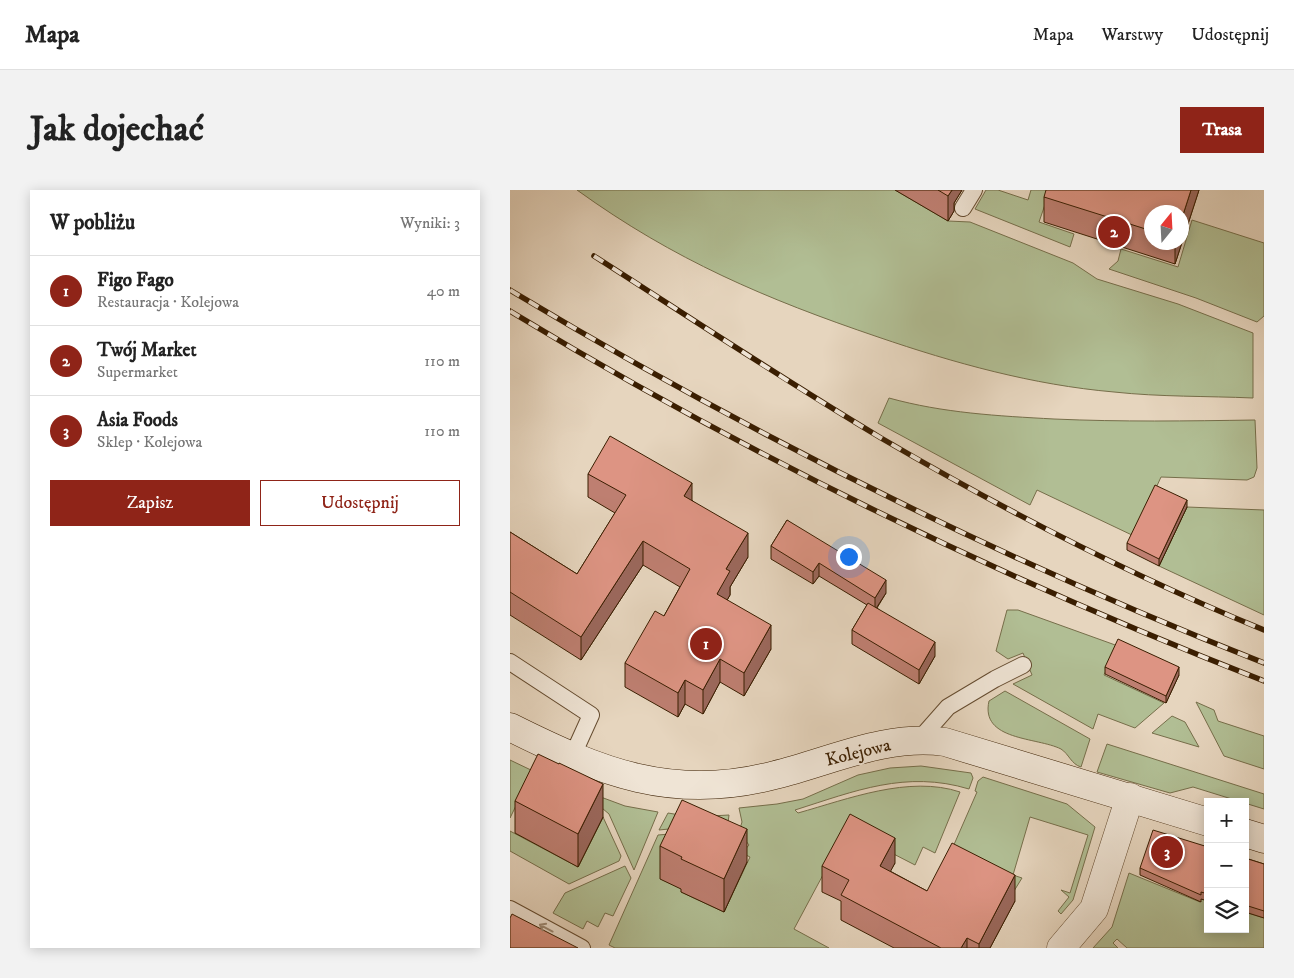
<!DOCTYPE html>
<html lang="pl">
<meta charset="utf-8">
<style>
:root{--surface:#fff;--page:#f2f2f2;--text:#222;--muted:#767676;--line:#e0e0e0;--accent:#8f2418}
body{margin:0;font-family:"IM FELL DW Pica",serif;background:var(--page);color:var(--text)}
.controls{position:absolute;right:15px;bottom:15px;display:grid;overflow:hidden;border-radius:0px;box-shadow:0 2px 12px #0003}
.controls button{width:45px;height:45px;display:grid;place-items:center;padding:0;border:0;border-bottom:1px solid var(--line);background:var(--surface);color:var(--text);font:25px sans-serif}
.compass{position:absolute;left:634px;top:15px;width:45px;height:45px;border-radius:50%;background:var(--surface);box-shadow:0 2px 12px #0003;rotate:18deg}
.you{position:absolute;left:338px;top:366px;width:18px;height:18px;margin:-12px;border:4px solid #fff;border-radius:50%;background:#1a73e8;box-shadow:0 0 0 8px #1a73e833}
.badge{display:grid;place-items:center;width:32px;height:32px;border-radius:50%;background:var(--accent);color:#fff;font-size:16px;font-weight:700}
.pin{position:absolute;translate:-50% -50%;border:2px solid #fff;box-shadow:0 1px 5px #0006}
.list{margin:0;padding:0;list-style:none}
h2{display:flex;justify-content:space-between;align-items:center;height:65px;margin:0;padding:0 20px;font-size:21px}
h2 small{font-size:16px;font-weight:400;color:var(--muted)}
.list li{display:grid;grid-template-columns:32px 1fr auto;gap:15px;align-items:center;box-sizing:border-box;height:70px;padding:0 20px;border-top:1px solid var(--line)}
.list b{display:block;font-size:19px;white-space:nowrap}
.list p{margin:0;font-size:16px;white-space:nowrap;color:var(--muted)}
.list em{font-size:16px;font-style:normal;color:var(--muted)}
.actions{display:flex;gap:10px;padding:15px 20px}
.actions a{flex:1;padding:11px 0;border:1px solid var(--accent);border-radius:0px;text-align:center;font-size:18px;color:var(--accent)}
.actions .main{background:var(--accent);color:#fff}
.icon{flex:none;width:28px;height:28px;fill:none;stroke:currentColor;stroke-width:2;stroke-linecap:round;stroke-linejoin:round}
.map{position:relative;flex:none;width:754px;height:758px;overflow:hidden;border-radius:0px}
header{display:flex;align-items:center;gap:30px;box-sizing:border-box;height:70px;padding:0 25px;background:var(--surface);border-bottom:1px solid var(--line)}
header strong{font-size:24px}
nav{display:flex;gap:28px;margin-inline-start:auto;font-size:18px}
.intro{display:flex;align-items:center;justify-content:space-between;box-sizing:border-box;height:120px;padding:0 30px}
h1{margin:0;font-size:35px}
.button{padding:12px 22px;border-radius:0px;background:var(--accent);color:#fff;font-size:18px;font-weight:700}
main{display:flex;gap:30px;padding:0 30px}
aside{flex:1;background:var(--surface);border-radius:0px;box-shadow:0 2px 12px #0003}
.map>svg:first-child{display:block}
.green{fill:#b1be94;stroke:#766e4a}
.lines{fill:none;stroke-linecap:round;stroke-linejoin:round}
.lane-casing{stroke:#654c30;stroke-width:18}
.street-casing{stroke:#654c30;stroke-width:29}
.secondary-casing{stroke:#3a1e01;stroke-width:29}
.lane{stroke:#efe4d5;stroke-width:16}
.street{stroke:#efe4d5;stroke-width:28}
.secondary{stroke:#efe4d5;stroke-width:28}
.rail-casing{stroke:#3a1e01;stroke-width:5.5}
.rail{stroke:#efe4d5;stroke-width:4;stroke-dasharray:11;stroke-linecap:butt}
.wall{fill:#be7f71;stroke:#3a1e01;fill-rule:evenodd}
.shaded-wall{fill:#9b685c;stroke:#3a1e01}
.building{fill:#dd9483;stroke:#3a1e01}
.oneway{stroke:#9e8b76}
.labels{text-anchor:middle;stroke-width:4;stroke-linejoin:round;paint-order:stroke}
.street-label{font-size:18px;fill:#3a1e01;stroke:#efe4d5}
</style>
<header>
<strong>Mapa</strong>
<nav><a>Mapa</a><a>Warstwy</a><a>Udostępnij</a></nav>
</header>
<div class="intro"><h1>Jak dojechać</h1><a class="button">Trasa</a></div>
<main>
<aside>
<h2>W pobliżu<small>Wyniki: 3</small></h2>
<ul class="list">
<li><span class="badge">1</span><div><b>Figo Fago</b><p>Restauracja · Kolejowa</p></div><em>40 m</em></li>
<li><span class="badge">2</span><div><b>Twój Market</b><p>Supermarket</p></div><em>110 m</em></li>
<li><span class="badge">3</span><div><b>Asia Foods</b><p>Sklep · Kolejowa</p></div><em>110 m</em></li>
</ul>
<div class="actions"><a class="main">Zapisz</a><a>Udostępnij</a></div>
</aside>
<div class="map">
<svg width="754" height="758" viewBox="0 0 754 758">
<rect width="100%" height="100%" fill="#e6d5be"/>
<filter id="stains"><feTurbulence type="fractalNoise" baseFrequency=".004" numOctaves="4"/><feColorMatrix values="0 0 0 0 .2 0 0 0 0 .09 0 0 0 0 .02 0 0 0 .5 -.17"/></filter>
<radialGradient id="worn" r=".72"><stop offset=".6" stop-color="#630" stop-opacity="0"/><stop offset="1" stop-color="#630" stop-opacity=".3"/></radialGradient>
<path class="green" d="M 67,0 L 385,0 L 438,31 L 460,32 L 563,73 L 587,89 L 668,114 L 743,143 L 743,208 C 697,206 650,207 604,202 C 523,195 444,173 368,147 C 256,109 164,70 67,0 Z
M 476,0 L 488,0 L 518,10 L 521,0 L 540,0 L 529,32 L 564,44 L 560,57 L 465,19 Z
M 682,30 L 754,53 L 754,126 L 747,132 L 686,108 L 599,79 L 608,71 L 611,59 L 668,77 Z
M 379,208 C 433,223 488,226 544,229 C 611,232 678,231 745,230 L 747,278 L 744,287 L 737,290 L 651,287 L 624,346 L 527,300 L 520,315 L 368,233 Z
M 677,317 L 754,320 L 754,425 L 649,376 Z
M 497,420 L 508,420 L 608,456 L 594,485 L 654,513 L 625,538 L 588,524 L 583,539 L 503,494 L 522,485 L 513,463 L 498,469 L 486,461 Z
M 495,501 L 580,549 L 571,577 C 561,574 559,564 551,559 C 527,547 470,551 479,511 Z
M 686,512 L 704,520 L 708,531 L 754,546 L 754,579 L 714,566 Z
M 662,526 L 675,532 L 689,557 L 642,543 Z
M 597,554 L 754,604 L 754,619 L 683,597 L 660,603 L 587,582 Z
M 0,570 L 23,581 L 0,628 Z
M 411,576 L 461,583 L 463,588 L 459,599 C 396,580 345,601 285,620 L 288,623 C 338,609 399,585 450,602 L 425,663 L 413,657 L 405,675 L 337,640 L 284,739 L 319,758 L 105,758 L 99,755 L 148,645 L 172,643 L 151,689 L 172,699 L 171,702 L 214,722 L 240,667 L 232,663 L 239,655 L 229,642 L 232,632 L 229,618 L 267,614 L 293,609 L 348,585 L 380,578 Z
M 473,587 L 557,614 L 585,637 L 563,710 L 551,724 L 548,721 L 559,707 L 551,700 L 560,703 L 578,645 L 520,627 L 503,685 L 512,688 L 504,701 L 439,666 L 467,602 L 465,601 L 468,591 Z
M 80,603 L 115,616 L 148,622 L 124,680 L 99,624 L 79,607 Z
M 158,623 L 182,627 L 219,625 L 218,633 L 149,640 Z
M 93,627 L 111,666 L 109,671 L 59,694 L 0,661 L 0,641 L 68,677 Z
M 115,676 L 121,688 L 103,726 L 95,723 L 88,737 L 77,731 L 73,739 L 43,723 L 55,703 Z
M 619,683 L 690,712 L 691,709 L 698,711 L 698,739 L 735,739 L 735,722 L 754,728 L 754,758 L 617,758 L 607,749 L 603,753 L 608,758 L 583,758 L 602,737 Z"/>
<g class="lines">
<defs>
<path id="lane" d="M 453,18 L 464,0
M 0,472 L 81,525 L 62,567
M 408,551 L 438,517 L 485,489 L 513,475
M 0,719 L 72,758"/>
<path id="street" d="M 551,758 L 584,719 L 620,607"/>
<path id="secondary" d="M 0,537 C 90,582 163,612 265,585 C 322,571 375,544 435,552 L 698,632
M 735,643 L 754,649"/>
</defs>
<use href="#lane" class="lane-casing"/>
<use href="#street" class="street-casing"/>
<use href="#secondary" class="secondary-casing"/>
<use href="#lane" class="lane"/>
<use href="#street" class="street"/>
<use href="#secondary" class="secondary"/>
<defs>
<path id="rail" d="M 84,66 C 179,127 274,190 371,248 C 494,320 622,386 754,440
M 0,100 C 241,245 492,370 754,473
M 0,121 C 240,267 493,389 754,491"/>
</defs>
<use href="#rail" class="rail-casing"/>
<use href="#rail" class="rail"/>
</g>
<path class="wall" d="M 385,0 L 452,0 L 444,13 L 444,21 L 438,31 Z
M 689,0 L 665,74 L 534,32 L 534,7 ZM 642,22 L 672,52 L 642,52 Z
M 78,284 L 182,310 L 238,367 L 220,397 L 220,405 L 217,410 L 261,459 L 234,506 L 210,492 L 193,524 L 175,514 L 168,527 L 115,497 L 115,473 L 154,426 L 170,397 L 133,375 L 71,470 L 0,425 L 0,342 L 67,384 L 105,323 L 78,307 Z
M 677,317 L 649,376 L 617,360 L 617,353 Z
M 277,330 L 376,403 L 367,418 L 425,466 L 409,494 L 342,454 L 342,440 L 357,415 L 309,386 L 303,394 L 261,369 L 261,356 Z
M 595,477 L 669,485 L 656,513 L 595,484 Z
M 49,574 L 93,627 L 68,677 L 5,643 L 5,611 Z
M 150,656 L 237,672 L 214,722 L 171,702 L 171,699 L 150,689 Z
M 698,657 L 698,711 L 691,709 L 691,712 L 630,685 L 630,678 Z
M 735,668 L 754,674 L 754,728 L 735,722 Z
M 385,673 L 380,681 L 417,701 L 505,711 L 480,758 L 384,758 L 331,730 L 331,711 L 312,702 L 312,676 Z"/>
<path class="shaded-wall" d="M 442,0 L 452,0 L 444,13 L 444,21 L 438,31 L 438,6 Z
M 681,0 L 689,0 L 665,74 L 665,52 L 672,52 L 672,28 Z
M 182,293 L 182,316 L 174,306 Z
M 677,310 L 677,317 L 649,376 L 649,369 Z
M 238,343 L 238,367 L 220,397 L 220,405 L 207,428 L 207,404 L 216,379 Z
M 133,351 L 133,375 L 71,470 L 71,447 Z
M 309,373 L 309,386 L 303,394 L 303,382 Z
M 376,390 L 376,403 L 365,420 L 365,408 Z
M 261,435 L 261,459 L 234,506 L 234,483 Z
M 425,452 L 425,466 L 409,494 L 409,480 Z
M 210,469 L 210,492 L 193,524 L 193,500 Z
M 669,477 L 669,485 L 656,513 L 656,506 Z
M 175,490 L 175,514 L 168,527 L 168,503 Z
M 93,594 L 93,627 L 68,677 L 68,644 Z
M 237,639 L 237,672 L 214,722 L 214,689 Z
M 385,648 L 385,673 L 370,701 L 370,676 Z
M 505,685 L 505,711 L 480,758 L 469,758 L 469,754 Z
M 457,748 L 457,758 L 451,758 Z"/>
<path class="building" d="M 428,0 L 442,0 L 438,6 Z
M 536,0 L 681,0 L 672,28 L 672,22 L 642,22 L 642,41 L 534,7 Z
M 100,246 L 182,293 L 174,306 L 238,343 L 216,379 L 220,381 L 207,404 L 261,435 L 234,483 L 210,469 L 193,500 L 175,490 L 168,503 L 115,473 L 145,421 L 154,426 L 180,379 L 133,351 L 71,447 L 0,402 L 0,342 L 67,384 L 116,305 L 78,284 Z
M 645,295 L 677,310 L 649,369 L 617,353 Z
M 277,330 L 376,390 L 365,408 L 309,373 L 303,382 L 261,356 Z
M 358,413 L 425,452 L 409,480 L 342,440 Z
M 608,449 L 669,477 L 656,506 L 595,477 Z
M 28,564 L 49,574 L 49,573 L 93,594 L 68,644 L 5,611 Z
M 172,610 L 237,639 L 214,689 L 171,669 L 172,667 L 150,656 Z
M 340,624 L 385,648 L 370,676 L 417,701 L 442,653 L 505,685 L 469,754 L 457,748 L 451,758 L 431,758 L 331,705 L 339,690 L 312,676 Z
M 643,640 L 698,657 L 698,704 L 691,702 L 691,705 L 630,678 Z
M 735,668 L 754,674 L 754,721 L 735,715 Z
M 2,724 L 68,758 L 0,758 L 0,728 Z"/>
<defs><path id="oneway-shaft" d="M-6 0H5M1.5-3L5.5 0L1.5 3" fill="none" stroke-width="1.6" stroke-linecap="round" stroke-linejoin="round" transform="scale(1.25)"/></defs>
<use class="oneway" href="#oneway-shaft" transform="translate(36 738) rotate(-152)"/>
<g class="labels">
<g class="street-label">
<text transform="translate(348 562) rotate(-14)" y="6">Kolejowa</text>
</g>
</g>
<rect width="100%" height="100%" filter="url(#stains)"/>
<rect width="100%" height="100%" fill="url(#worn)"/>
</svg>
<div class="controls">
<button>+</button>
<button>−</button>
<button><svg class="icon" aria-label="layers" viewBox="0 0 24 24"><path d="M12 4l9 5-9 5-9-5zM3 14l9 5 9-5"/></svg></button>
</div>
<svg class="compass" viewBox="-18 -18 36 36"><path d="M0-13l5 13h-10z" fill="#e53935"/><path d="M0 13l5-13h-10z" fill="#767676"/></svg>
<div class="you"></div>
<div class="pin badge" style="left:196px;top:454px">1</div>
<div class="pin badge" style="left:604px;top:42px">2</div>
<div class="pin badge" style="left:657px;top:662px">3</div>
</div>
</main>
